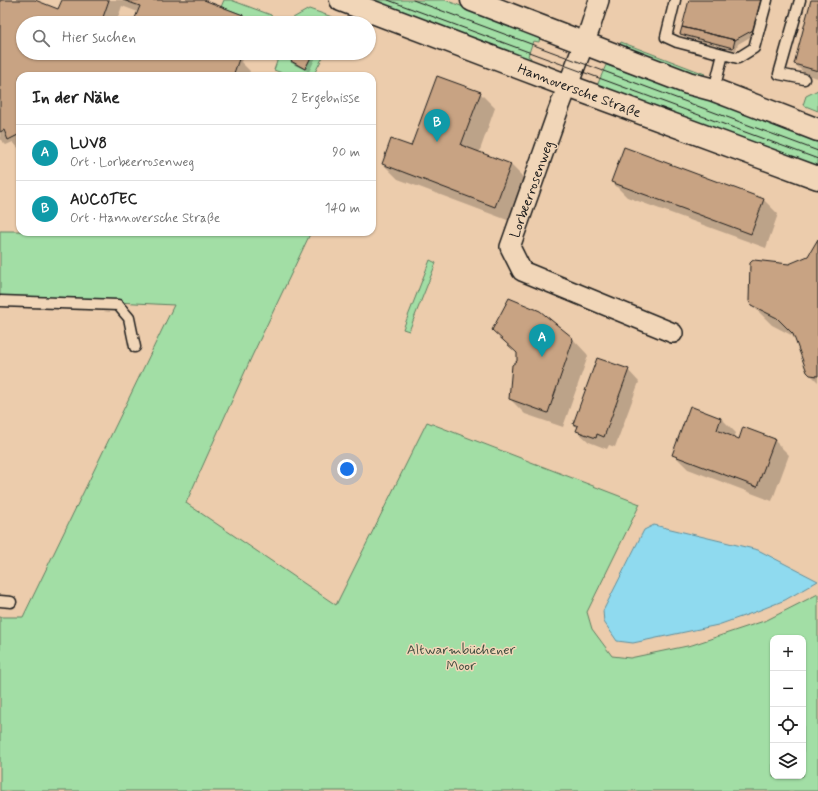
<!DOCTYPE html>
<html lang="de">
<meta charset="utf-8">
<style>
:root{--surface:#fff;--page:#f6f6f6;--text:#222;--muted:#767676;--line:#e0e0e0;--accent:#1f6fb2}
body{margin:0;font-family:Mynerve,sans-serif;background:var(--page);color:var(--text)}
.controls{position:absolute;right:12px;bottom:12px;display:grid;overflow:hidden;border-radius:8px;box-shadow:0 1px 3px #0004}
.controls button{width:36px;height:36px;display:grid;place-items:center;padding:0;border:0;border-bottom:1px solid var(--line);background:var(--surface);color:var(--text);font:20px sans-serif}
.you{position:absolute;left:347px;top:469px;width:14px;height:14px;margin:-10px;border:3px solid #fff;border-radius:50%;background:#1a73e8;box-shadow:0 0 0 6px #1a73e833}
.badge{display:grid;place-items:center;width:26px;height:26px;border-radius:50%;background:var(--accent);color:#fff;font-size:13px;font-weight:700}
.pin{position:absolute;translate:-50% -33px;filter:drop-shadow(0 1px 2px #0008)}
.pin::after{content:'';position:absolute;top:21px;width:14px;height:12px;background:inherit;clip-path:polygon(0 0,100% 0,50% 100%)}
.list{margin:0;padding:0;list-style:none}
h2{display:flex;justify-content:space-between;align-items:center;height:52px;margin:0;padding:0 16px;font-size:17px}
h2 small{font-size:13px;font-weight:400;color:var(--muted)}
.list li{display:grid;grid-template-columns:26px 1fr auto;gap:12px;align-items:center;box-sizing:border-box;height:56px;padding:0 16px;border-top:1px solid var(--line)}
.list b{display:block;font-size:15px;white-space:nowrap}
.list p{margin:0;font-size:13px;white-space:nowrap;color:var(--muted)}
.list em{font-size:13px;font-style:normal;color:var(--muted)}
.icon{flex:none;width:22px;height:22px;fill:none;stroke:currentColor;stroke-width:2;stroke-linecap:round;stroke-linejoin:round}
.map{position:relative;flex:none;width:818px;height:791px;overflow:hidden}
.search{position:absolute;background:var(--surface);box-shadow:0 1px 3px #0004;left:16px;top:16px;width:360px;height:44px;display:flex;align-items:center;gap:10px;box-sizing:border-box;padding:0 14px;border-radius:22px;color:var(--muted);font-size:15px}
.panel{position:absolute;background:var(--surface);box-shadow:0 1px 3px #0004;left:16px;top:72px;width:360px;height:164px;border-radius:12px}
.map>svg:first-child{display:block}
.green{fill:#a2dea5;stroke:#5f7d60;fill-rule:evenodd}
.water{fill:#8fdaef;stroke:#618e9b}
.shadow{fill:#0003}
.building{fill:#c8a383;stroke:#1c1c1c}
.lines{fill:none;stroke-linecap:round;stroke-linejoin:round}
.service-casing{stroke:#1c1c1c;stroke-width:13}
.minor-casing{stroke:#1c1c1c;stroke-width:22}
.secondary-casing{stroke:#1c1c1c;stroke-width:25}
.service{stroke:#f1d6b8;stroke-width:10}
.minor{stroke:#f1d6b8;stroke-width:19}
.secondary{stroke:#f1d6b8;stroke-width:22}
.tram{stroke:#1c1c1c;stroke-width:1}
.labels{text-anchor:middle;stroke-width:3;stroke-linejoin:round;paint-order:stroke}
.street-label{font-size:14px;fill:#1c1c1c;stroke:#f1d6b8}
.park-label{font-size:14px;fill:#3e4c3e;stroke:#f1d6b8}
</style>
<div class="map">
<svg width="818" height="791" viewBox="0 0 818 791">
<rect width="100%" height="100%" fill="#ecccac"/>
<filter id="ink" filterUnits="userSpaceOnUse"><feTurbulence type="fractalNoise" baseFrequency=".025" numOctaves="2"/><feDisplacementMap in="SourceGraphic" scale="8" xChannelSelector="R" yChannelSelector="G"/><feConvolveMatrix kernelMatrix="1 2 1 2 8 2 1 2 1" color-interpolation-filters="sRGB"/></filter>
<g filter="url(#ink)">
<path class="green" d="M 224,0 L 231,0 L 271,15 L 272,17 L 271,23 L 240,23 L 243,15 L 221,7 Z
M 364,0 L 445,0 L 540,36 L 539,42 L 533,41 L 528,56 L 531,58 L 529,64 Z
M 309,9 L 341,20 L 340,23 L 291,23 L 293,18 Z
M 621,42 L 705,74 L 702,77 L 620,45 Z
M 280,53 L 295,53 L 291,62 L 305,69 L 313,53 L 325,53 L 313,76 L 290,76 L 274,70 Z
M 606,65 L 672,88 L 710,98 L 818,139 L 818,169 L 596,88 Z
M 818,90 L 818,111 L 803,105 L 806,96 Z
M 0,231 L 311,232 L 252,356 L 186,503 L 336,605 L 427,422 L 640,504 L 587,612 L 592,629 L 612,656 L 630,658 L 692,645 L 767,620 L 818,594 L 818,791 L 0,791 L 0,617 L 23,617 L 174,305 L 0,296 ZM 773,638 L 803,638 L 803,776 L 773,776 Z
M 430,260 L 436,263 L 409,331 L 403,329 Z"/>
<path class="water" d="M 654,525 L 758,550 L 818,581 L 785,600 L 755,612 L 718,625 L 633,643 L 617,641 L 604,622 L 603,611 L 644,530 Z"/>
<path class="shadow" d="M 0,0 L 32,0 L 59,10 L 63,0 L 201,0 L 243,15 L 250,23 L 134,23 L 138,12 L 122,6 L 116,23 L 23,23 L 23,53 L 177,53 L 194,59 L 196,53 L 244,53 L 241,62 L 250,71 L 248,76 L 20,76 L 20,150 L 13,142 L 6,145 L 0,139 Z
M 690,0 L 765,0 L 757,33 L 738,44 L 736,50 L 685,37 L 681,34 Z
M 812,0 L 818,0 L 818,78 L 806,75 L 795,64 Z
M 296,53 L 318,53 L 309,72 L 295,65 L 292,61 Z
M 480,93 L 495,108 L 479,153 L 511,165 L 526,180 L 510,221 L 398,179 L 383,164 L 411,147 Z
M 612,182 L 763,199 L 778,214 L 766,248 L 627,197 Z
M 818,241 L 818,382 L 808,372 L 795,337 L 772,325 L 751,304 L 789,265 L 809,257 Z
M 493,330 L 572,338 L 587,354 L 588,356 L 563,427 L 525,414 L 510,399 L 518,354 Z
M 628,370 L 639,382 L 615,447 L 609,445 L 607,449 L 589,442 L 577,431 L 578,428 L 574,424 Z
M 691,407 L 721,418 L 736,433 L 734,438 L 739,440 L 774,440 L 789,455 L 772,501 L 688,469 L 673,454 Z"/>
<path class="building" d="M 0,0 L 35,0 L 58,9 L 62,0 L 109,0 L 101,23 L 23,23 L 23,53 L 179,53 L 193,58 L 195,53 L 229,53 L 228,55 L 239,59 L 234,73 L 236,74 L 235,76 L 20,76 L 20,140 L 18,135 L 8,140 L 4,130 L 0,132 Z
M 123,0 L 204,0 L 243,15 L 240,23 L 185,23 L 174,19 L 173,23 L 133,23 L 140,6 Z
M 689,0 L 761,0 L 753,30 L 735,40 L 682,27 Z
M 811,0 L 818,0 L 818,71 L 794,64 Z
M 682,27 L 735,40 L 733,48 L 680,34 Z
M 295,53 L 313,53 L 305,69 L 291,61 Z
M 437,76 L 481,92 L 461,145 L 511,164 L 495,207 L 382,164 L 391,139 L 411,146 Z
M 624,147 L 764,199 L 751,234 L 611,182 Z
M 818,239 L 818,376 L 810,375 L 807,372 L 793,334 L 777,318 L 751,305 L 749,301 L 750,263 L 752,261 L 754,260 L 789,264 L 808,256 Z
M 509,298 L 540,311 L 572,337 L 573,340 L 548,413 L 509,399 L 512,365 L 517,361 L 517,353 L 492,330 Z
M 597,358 L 629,369 L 604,437 L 597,434 L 596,438 L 576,431 L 578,426 L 573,424 Z
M 690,406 L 721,418 L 717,430 L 739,439 L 743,427 L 775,439 L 757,487 L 672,455 Z"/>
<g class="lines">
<defs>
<path id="service" d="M 675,0 L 666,37 L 677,42 L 723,54 L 714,90
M 800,0 L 779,74 L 804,79
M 723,54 L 738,58 L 754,48 L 767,0
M 0,301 L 118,305 L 129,318 L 135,347
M 0,601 L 11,602"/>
<path id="minor" d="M 599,0 L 590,28 L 558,111 L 510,247 L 522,271 L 673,333"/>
<g id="secondary">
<path id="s1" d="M 341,0 L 568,86 L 818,178"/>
<path d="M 472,0 L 620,57 L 688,83 L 714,90 L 818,130"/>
</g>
</defs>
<use href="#service" class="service-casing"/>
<use href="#minor" class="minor-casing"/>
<use href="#secondary" class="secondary-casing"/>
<use href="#service" class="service"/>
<use href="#minor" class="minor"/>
<use href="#secondary" class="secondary"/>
<path class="tram" d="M 388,0 L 818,159
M 413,0 L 818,151"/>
</g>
</g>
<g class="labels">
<g class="street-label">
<text dy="5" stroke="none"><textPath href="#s1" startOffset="255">Hannoversche Straße</textPath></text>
<text transform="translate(531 189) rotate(-70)" y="5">Lorbeerrosenweg</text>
</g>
<g class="park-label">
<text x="461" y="654">Altwarmbüchener<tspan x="461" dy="16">Moor</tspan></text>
</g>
</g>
</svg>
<div class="controls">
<button>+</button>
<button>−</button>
<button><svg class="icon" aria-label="locate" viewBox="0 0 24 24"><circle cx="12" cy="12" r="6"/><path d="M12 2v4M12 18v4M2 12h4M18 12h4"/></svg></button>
<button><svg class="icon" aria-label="layers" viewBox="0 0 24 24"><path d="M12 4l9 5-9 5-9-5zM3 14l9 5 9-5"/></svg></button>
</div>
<div class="you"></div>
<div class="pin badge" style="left:542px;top:357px;background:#0f9aa8">A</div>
<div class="pin badge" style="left:437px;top:142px;background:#0f9aa8">B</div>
<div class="search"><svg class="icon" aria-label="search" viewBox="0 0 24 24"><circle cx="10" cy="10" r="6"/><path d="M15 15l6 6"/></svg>Hier suchen</div>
<section class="panel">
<h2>In der Nähe<small>2 Ergebnisse</small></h2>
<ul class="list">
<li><span class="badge" style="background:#0f9aa8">A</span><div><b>LUV8</b><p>Ort · Lorbeerrosenweg</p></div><em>90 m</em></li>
<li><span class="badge" style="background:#0f9aa8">B</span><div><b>AUCOTEC</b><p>Ort · Hannoversche Straße</p></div><em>140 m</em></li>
</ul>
</section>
</div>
